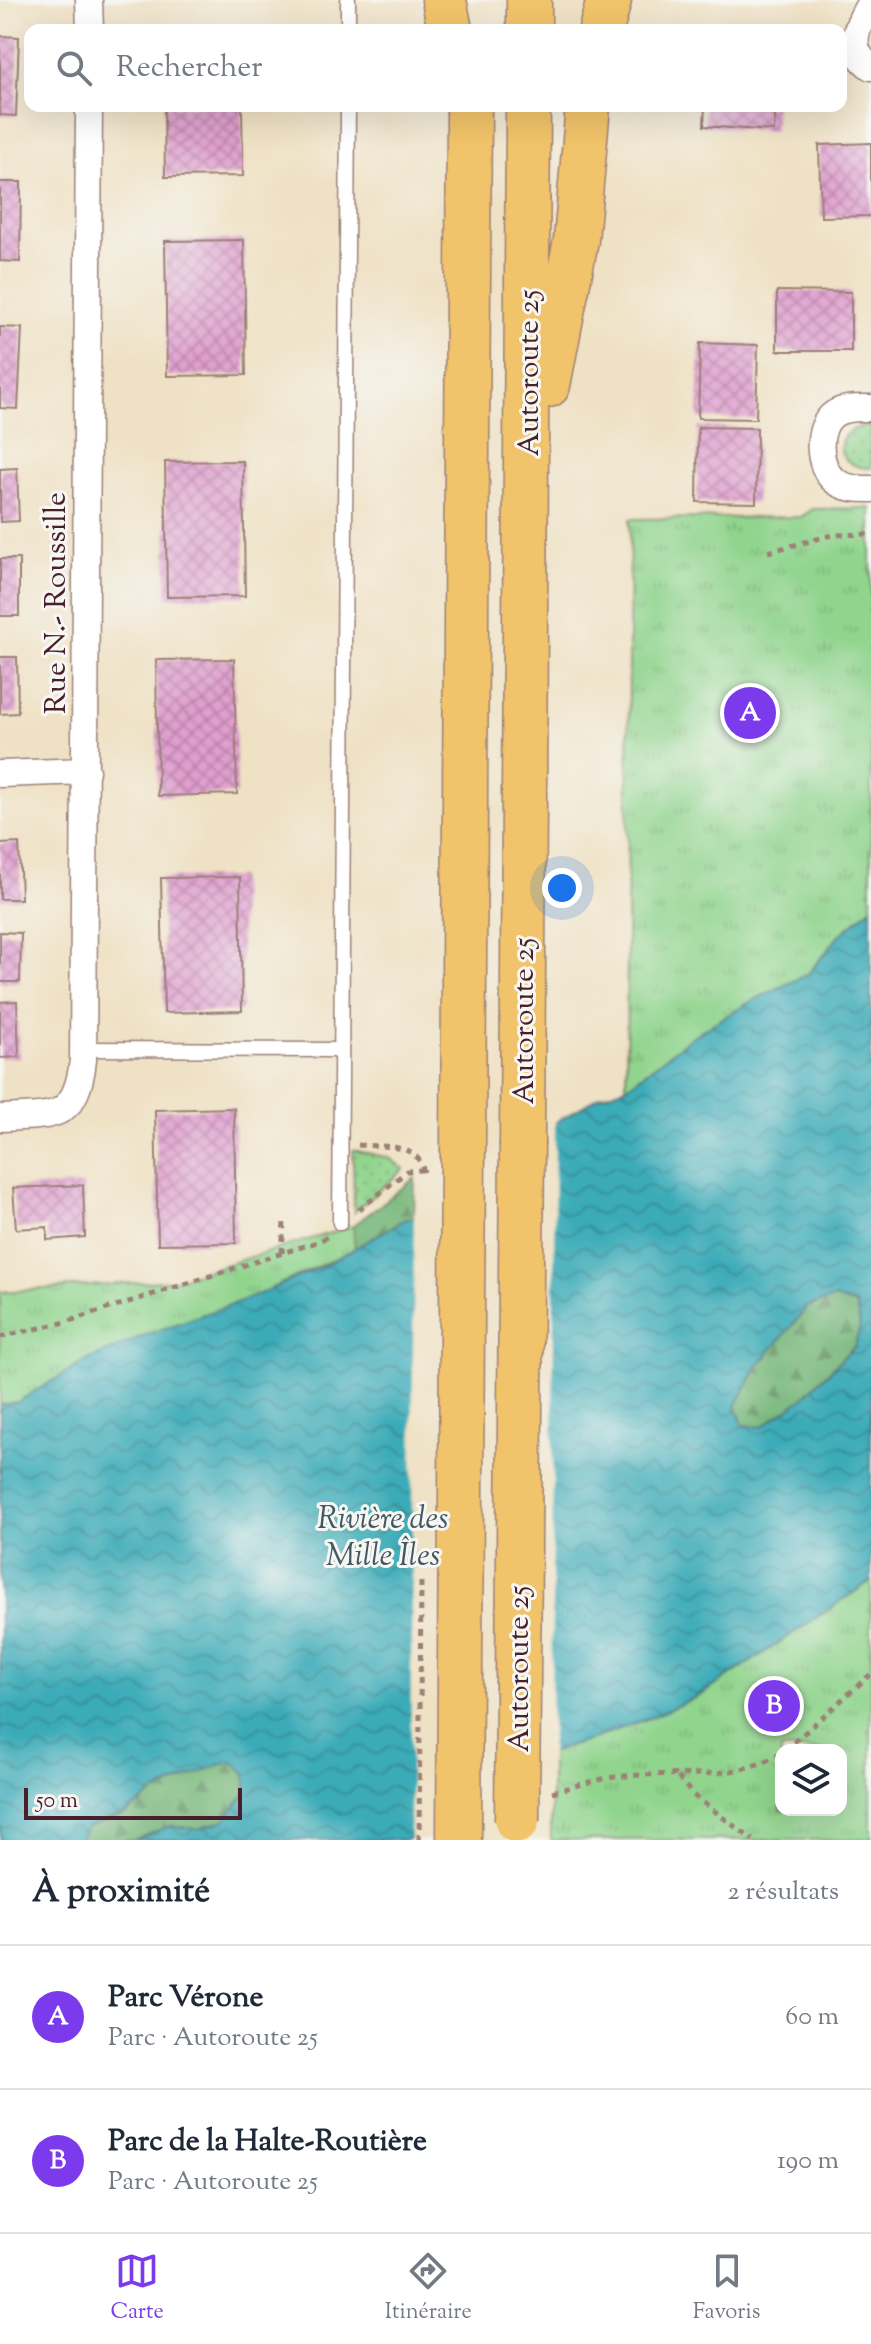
<!DOCTYPE html>
<html lang="fr">
<meta charset="utf-8">
<style>
:root{--surface:#fff;--page:#f2f2f3;--text:#1f2937;--muted:#747a83;--line:#e0e1e3;--accent:#7c3aed}
body{margin:0;font-family:"Sorts Mill Goudy",serif;background:var(--page);color:var(--text)}
.controls{position:absolute;right:24px;bottom:24px;display:grid;overflow:hidden;border-radius:16px;box-shadow:0 8px 32px #0002}
.controls button{width:72px;height:72px;display:grid;place-items:center;padding:0;border:0;border-bottom:2px solid var(--line);background:var(--surface);color:var(--text);font:40px sans-serif}
.scale{position:absolute;left:24px;bottom:20px;width:218px;box-sizing:border-box;padding-left:8px;border:4px solid #4a1f2b;border-top:0;font-size:22px;line-height:28px;white-space:nowrap;color:#4a1f2b;-webkit-text-stroke:6px #f6f6f2;paint-order:stroke}
.you{position:absolute;left:562px;top:888px;width:28px;height:28px;margin:-20px;border:6px solid #fff;border-radius:50%;background:#1a73e8;box-shadow:0 0 0 12px #1a73e833}
.badge{display:grid;place-items:center;width:52px;height:52px;border-radius:50%;background:var(--accent);color:#fff;font-size:26px;font-weight:700}
.pin{position:absolute;translate:-50% -50%;border:4px solid #fff;box-shadow:0 2px 8px #0006}
.list{margin:0;padding:0;list-style:none}
h2{display:flex;justify-content:space-between;align-items:center;height:104px;margin:0;padding:0 32px;font-size:34px}
h2 small{font-size:26px;font-weight:400;color:var(--muted)}
.list li{display:grid;grid-template-columns:52px 1fr auto;gap:24px;align-items:center;box-sizing:border-box;height:144px;padding:0 32px;border-top:2px solid var(--line)}
.list b{display:block;font-size:30px;white-space:nowrap}
.list p{margin:0;font-size:26px;white-space:nowrap;color:var(--muted)}
.list em{font-size:26px;font-style:normal;color:var(--muted)}
.icon{flex:none;width:44px;height:44px;fill:none;stroke:currentColor;stroke-width:2;stroke-linecap:round;stroke-linejoin:round}
.map{position:relative;flex:none;width:871px;height:1840px;overflow:hidden}
.search{position:absolute;background:var(--surface);box-shadow:0 8px 32px #0002;left:24px;right:24px;top:24px;height:88px;display:flex;align-items:center;gap:20px;box-sizing:border-box;padding:0 28px;border-radius:16px;color:var(--muted);font-size:30px}
.sheet{height:392px;background:var(--surface)}
nav{display:flex;justify-content:space-around;align-items:center;box-sizing:border-box;height:112px;border-top:2px solid var(--line);background:var(--surface);font-size:22px;color:var(--muted)}
nav a{display:grid;justify-items:center;gap:4px}
nav .on{color:var(--accent)}
.map>svg:first-child{display:block}
.grass{fill:url(#grass-dots);stroke:#6d7a5c;stroke-width:2}
.forest{fill:url(#forest-firs);stroke:#5f6a52;stroke-width:2}
.park{fill:url(#park-tufts);stroke:#6d7a5c;stroke-width:2;fill-rule:evenodd}
.water{fill:url(#water-waves);stroke:#426572;stroke-width:2;fill-rule:evenodd}
.pier{fill:#efe1c4}
.building{fill:url(#building-cross-hatch)}
.lines{fill:none;stroke-linecap:round;stroke-linejoin:round}
.service-casing{stroke:#9c8078;stroke-width:17}
.minor-casing{stroke:#9c8078;stroke-width:29}
.motorway-casing{stroke:#9c8078;stroke-width:47}
.path{stroke:#9c8078;stroke-width:5;stroke-dasharray:6 6;stroke-linecap:butt}
.service{stroke:#fff;stroke-width:14}
.minor{stroke:#fff;stroke-width:26}
.motorway{stroke:#f1c36a;stroke-width:44}
.motorway-bridge-casing{stroke:#9c8078;stroke-width:47;stroke-linecap:butt}
.motorway-bridge{stroke:#f1c36a;stroke-width:44}
.labels{text-anchor:middle;stroke-width:6;stroke-linejoin:round;paint-order:stroke}
.street-label{font-size:30px;fill:#4a1f2b;stroke:#f6f6f2}
.water-label{font-size:32px;font-style:italic;fill:#445763;stroke:#f6f6f2}
</style>
<div class="map">
<svg width="871" height="1840" viewBox="0 0 871 1840">
<defs>
<pattern id="grass-dots" width="8" height="8" patternUnits="userSpaceOnUse" patternTransform="scale(2)"><rect width="8" height="8" fill="#90d48d"/><path d="M2 2h.1M6 6h.1" fill="none" stroke="#7eb67a" stroke-width="1.8" stroke-linecap="round"/></pattern>
<pattern id="forest-firs" width="22" height="20" patternUnits="userSpaceOnUse" patternTransform="scale(2)"><rect width="22" height="20" fill="#74b678"/><path d="M5 1l3.5 6h-7zM16 11l3.5 6h-7z" fill="#619363"/></pattern>
<pattern id="park-tufts" width="24" height="20" patternUnits="userSpaceOnUse" patternTransform="scale(2)"><rect width="24" height="20" fill="#90d48d"/><path d="M3 7l-1-3M5 7V3M7 7l1-3M15 17l-1-3M17 17v-4M19 17l1-3" fill="none" stroke="#7eb67a"/></pattern>
<pattern id="water-waves" width="16" height="10" patternUnits="userSpaceOnUse" patternTransform="scale(2)"><rect width="16" height="10" fill="#3babb8"/><path d="M0 5q4-4 8 0t8 0" fill="none" stroke="#348b96"/></pattern>
<pattern id="building-cross-hatch" width="8" height="8" patternUnits="userSpaceOnUse" patternTransform="scale(2)"><rect width="8" height="8" fill="#e09fcf"/><path d="M0 0l8 8M0 8l8-8" fill="none" stroke="#b881a8"/></pattern>
</defs>
<rect width="100%" height="100%" fill="#f6f6f2"/>
<filter id="ink" filterUnits="userSpaceOnUse"><feTurbulence type="fractalNoise" baseFrequency=".0125" numOctaves="2"/><feDisplacementMap in="SourceGraphic" scale="16" xChannelSelector="R" yChannelSelector="G"/><feConvolveMatrix kernelMatrix="1 2 1 2 8 2 1 2 1" color-interpolation-filters="sRGB"/></filter>
<filter id="wash" filterUnits="userSpaceOnUse"><feTurbulence type="fractalNoise" baseFrequency=".006" numOctaves="4" result="noise"/><feDisplacementMap in="SourceGraphic" scale="32" xChannelSelector="R" yChannelSelector="G"/><feGaussianBlur stdDeviation="1.8" result="paint"/><feColorMatrix in="noise" values="0 0 0 0 0 0 0 0 0 0 0 0 0 0 0 0 0 1.4 0 .05"/><feComposite in="paint" operator="in"/></filter>
<g filter="url(#wash)">
<rect width="100%" height="100%" fill="#efe1c4"/>
<path class="grass" d="M 871,426 L 871,468 C 833,469 828,427 871,426 Z
M 353,1150 L 389,1158 L 404,1169 L 354,1212 Z"/>
<path class="forest" d="M 415,1178 L 414,1217 L 404,1220 L 355,1249 L 353,1226 Z
M 835,1298 L 856,1305 L 860,1326 L 855,1345 L 803,1398 L 762,1427 L 743,1425 L 736,1406 L 757,1367 L 808,1306 Z
M 233,1762 L 246,1773 L 246,1794 L 224,1820 L 199,1829 L 170,1826 L 134,1840 L 79,1840 L 86,1827 L 125,1814 L 156,1792 L 218,1765 Z"/>
<path class="park" d="M 871,508 L 871,908 L 839,936 L 808,974 L 754,1000 L 697,1033 L 626,1087 L 630,519 L 801,517 L 813,509 Z
M 353,1226 L 355,1249 L 255,1296 L 86,1361 L 17,1402 L 0,1405 L 0,1292 L 175,1280 Z
M 871,1581 L 871,1840 L 551,1840 L 551,1752 L 590,1740 L 654,1716 L 701,1695 ZM 781,1750 L 841,1750 L 841,1810 L 781,1810 Z"/>
<path class="water" d="M 871,908 L 871,1581 L 701,1695 L 654,1716 L 590,1740 L 551,1752 L 406,1840 L 134,1840 L 170,1826 L 199,1829 L 224,1820 L 246,1794 L 246,1773 L 233,1762 L 218,1765 L 156,1792 L 125,1814 L 87,1827 L 79,1840 L 0,1840 L 0,1405 L 17,1402 L 86,1361 L 145,1335 L 255,1296 L 329,1263 L 404,1220 L 414,1217 L 462,1178 L 600,1096 L 626,1087 L 697,1033 L 754,1000 L 808,974 L 839,936 ZM 835,1298 L 856,1305 L 860,1326 L 855,1346 L 803,1398 L 762,1427 L 743,1425 L 736,1406 L 757,1367 L 808,1306 Z"/>
<path class="pier" d="M 555,1118 L 551,1756 L 414,1840 L 410,1840 L 414,1212 L 459,1175 Z"/>
<g id="blocks">
<path class="building" d="M 0,36 L 19,37 L 16,116 L 0,115 Z
M 164,106 L 242,106 L 243,176 L 165,177 Z
M 705,106 L 776,106 L 774,131 L 704,126 Z
M 871,143 L 871,216 L 821,217 L 819,145 Z
M 0,182 L 21,182 L 20,262 L 0,261 Z
M 244,240 L 246,375 L 167,376 L 165,241 Z
M 777,291 L 851,292 L 851,351 L 777,351 Z
M 0,327 L 22,328 L 18,409 L 0,408 Z
M 700,343 L 758,345 L 756,419 L 698,418 Z
M 698,427 L 757,428 L 756,503 L 697,502 Z
M 243,461 L 245,596 L 167,597 L 165,462 Z
M 17,468 L 19,521 L 0,522 L 0,469 Z
M 0,559 L 19,559 L 19,616 L 0,616 Z
M 0,657 L 17,657 L 18,713 L 0,714 Z
M 234,659 L 237,794 L 158,796 L 156,660 Z
M 19,843 L 21,899 L 0,899 L 0,844 Z
M 240,877 L 242,1011 L 164,1013 L 161,878 Z
M 0,932 L 21,933 L 20,982 L 0,982 Z
M 17,1001 L 19,1057 L 0,1058 L 0,1002 Z
M 234,1108 L 236,1243 L 158,1244 L 155,1110 Z
M 83,1185 L 85,1237 L 47,1240 L 47,1227 L 16,1229 L 13,1188 Z"/>
</g>
</g>
<g filter="url(#ink)">
<use href="#blocks" fill-opacity="0" stroke="#9c8078" stroke-width="2"/>
<g class="lines">
<defs>
<path id="service" d="M 348,0 L 348,30
M 84,1049 L 341,1050
M 340,1223 L 348,106"/>
<path id="minor" d="M 89,0 L 90,30
M 871,1 C 858,24 844,48 871,67
M 871,408 C 859,408 844,407 834,414 C 815,427 817,468 835,481 C 846,489 858,489 871,489
M 0,774 L 86,771
M 0,1118 C 52,1115 76,1122 83,1060 L 89,106"/>
<path id="motorway" d="M 444,0 L 450,30
M 529,30 L 529,0
M 601,30 L 609,0
M 548,385 L 576,240 L 588,106
M 522,1142 L 528,106
M 459,1840 L 469,106"/>
</defs>
<use href="#service" class="service-casing"/>
<use href="#minor" class="minor-casing"/>
<use href="#motorway" class="motorway-casing"/>
<path class="path" d="M 768,552 L 832,535 L 871,534
M 358,1145 C 384,1147 421,1142 424,1175
M 359,1210 L 407,1171 L 423,1170
M 282,1253 L 284,1222
M 0,1337 L 66,1322 L 317,1242 L 327,1237
M 785,1750 L 871,1674
M 678,1777 L 693,1795 L 753,1840
M 552,1792 C 576,1786 599,1778 624,1776 C 679,1771 731,1783 781,1753
M 419,1840 L 421,1581"/>
<use href="#service" class="service"/>
<use href="#minor" class="minor"/>
<use href="#motorway" class="motorway"/>
<defs>
<path id="motorway-bridge" d="M 517,1821 L 522,1142"/>
</defs>
<use href="#motorway-bridge" class="motorway-bridge-casing"/>
<use href="#motorway-bridge" class="motorway-bridge"/>
</g>
</g>
<g class="labels">
<g class="street-label">
<text transform="translate(528 373) rotate(-90)" y="10">Autoroute 25</text>
<text transform="translate(55 603) rotate(-90)" y="10">Rue N.- Roussille</text>
<text transform="translate(523 1021) rotate(-90)" y="10">Autoroute 25</text>
<text transform="translate(518 1669) rotate(-90)" y="10">Autoroute 25</text>
</g>
<g class="water-label">
<text x="383" y="1528">Rivière des<tspan x="383" dy="37">Mille Îles</tspan></text>
</g>
</g>
</svg>
<div class="controls">
<button><svg class="icon" aria-label="layers" viewBox="0 0 24 24"><path d="M12 4l9 5-9 5-9-5zM3 14l9 5 9-5"/></svg></button>
</div>
<div class="scale">50 m</div>
<div class="you"></div>
<div class="pin badge" style="left:750px;top:713px">A</div>
<div class="pin badge" style="left:774px;top:1706px">B</div>
<div class="search"><svg class="icon" aria-label="search" viewBox="0 0 24 24"><circle cx="10" cy="10" r="6"/><path d="M15 15l6 6"/></svg>Rechercher</div>
</div>
<section class="sheet">
<h2>À proximité<small>2 résultats</small></h2>
<ul class="list">
<li><span class="badge">A</span><div><b>Parc Vérone</b><p>Parc · Autoroute 25</p></div><em>60 m</em></li>
<li><span class="badge">B</span><div><b>Parc de la Halte-Routière</b><p>Parc · Autoroute 25</p></div><em>190 m</em></li>
</ul>
</section>
<nav>
<a class="on"><svg class="icon" aria-label="map" viewBox="0 0 24 24"><path d="M3 6l6-2 6 2 6-2v14l-6 2-6-2-6 2zM9 4v14M15 6v14"/></svg>Carte</a>
<a><svg class="icon" aria-label="directions" viewBox="0 0 24 24"><path d="M12 3l9 9-9 9-9-9zM9 14v-3h6M13 9l2 2-2 2"/></svg>Itinéraire</a>
<a><svg class="icon" aria-label="saved" viewBox="0 0 24 24"><path d="M7 4h10v16l-5-4-5 4z"/></svg>Favoris</a>
</nav>
